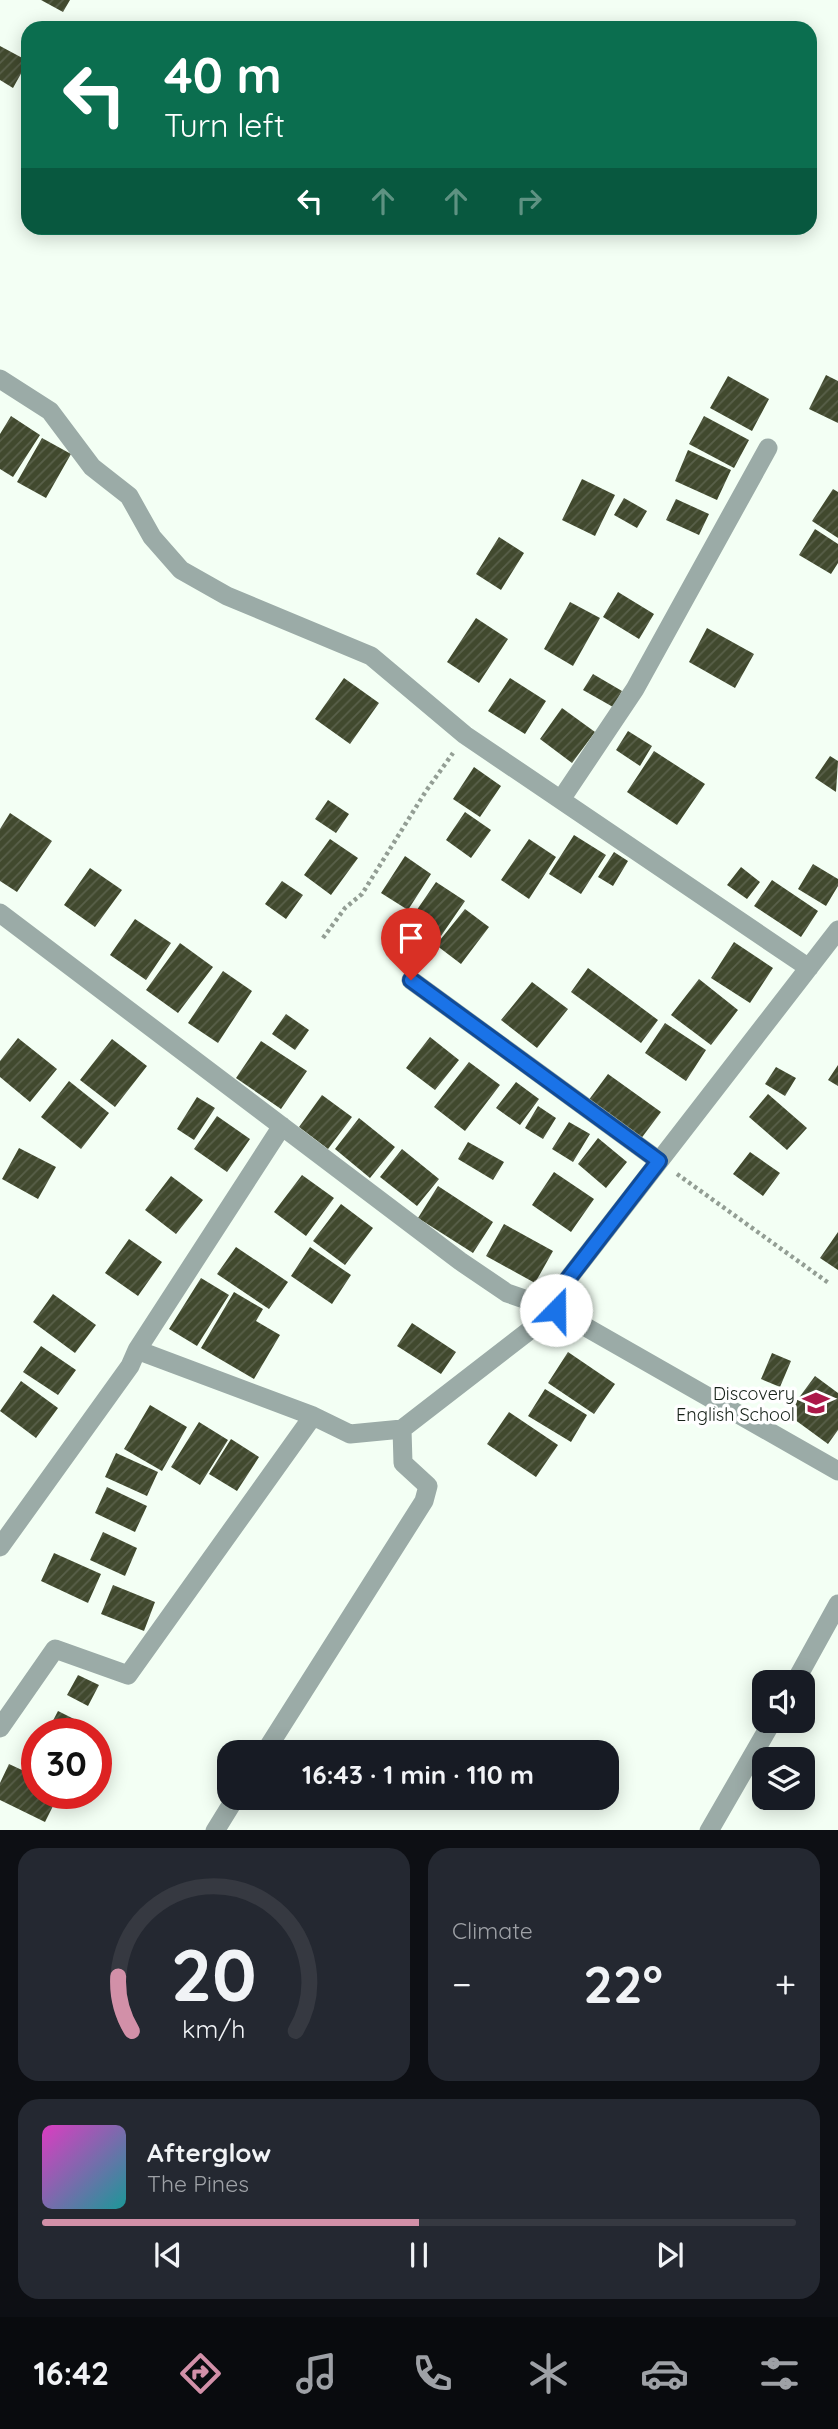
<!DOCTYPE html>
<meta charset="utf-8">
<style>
:root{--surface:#171b24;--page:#242831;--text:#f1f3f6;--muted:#9ea1a6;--line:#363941;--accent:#d290a8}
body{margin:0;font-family:Quicksand,sans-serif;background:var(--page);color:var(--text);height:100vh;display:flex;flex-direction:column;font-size:26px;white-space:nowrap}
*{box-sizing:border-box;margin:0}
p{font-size:23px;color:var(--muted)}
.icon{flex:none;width:38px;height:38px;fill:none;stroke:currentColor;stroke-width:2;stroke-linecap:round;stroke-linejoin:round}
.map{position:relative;height:1830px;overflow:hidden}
.panel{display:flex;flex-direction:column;gap:18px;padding:18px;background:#0d0f14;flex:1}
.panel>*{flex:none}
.banner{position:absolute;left:21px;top:21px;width:796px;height:214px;border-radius:21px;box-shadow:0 4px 18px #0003;background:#0b6e4f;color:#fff;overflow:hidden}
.controls{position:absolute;left:752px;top:1670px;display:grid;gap:14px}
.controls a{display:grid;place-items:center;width:63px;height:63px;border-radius:14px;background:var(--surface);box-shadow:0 4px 18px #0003;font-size:35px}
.speed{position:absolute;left:21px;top:1718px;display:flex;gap:14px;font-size:35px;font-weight:700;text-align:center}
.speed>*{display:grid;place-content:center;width:91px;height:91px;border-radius:50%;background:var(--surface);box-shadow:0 4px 18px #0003;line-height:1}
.speed .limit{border:10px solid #d22;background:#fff;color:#111}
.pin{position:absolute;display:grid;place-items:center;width:60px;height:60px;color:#fff;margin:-72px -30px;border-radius:50% 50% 50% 0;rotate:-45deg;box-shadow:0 0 7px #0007}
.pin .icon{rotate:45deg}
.me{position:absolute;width:77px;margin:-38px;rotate:22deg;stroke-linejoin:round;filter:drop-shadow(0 0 5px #0008)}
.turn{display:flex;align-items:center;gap:24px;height:147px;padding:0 28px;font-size:32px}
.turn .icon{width:91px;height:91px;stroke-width:2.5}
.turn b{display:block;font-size:49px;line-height:60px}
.lanes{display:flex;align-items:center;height:66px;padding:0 28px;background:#0003;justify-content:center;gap:35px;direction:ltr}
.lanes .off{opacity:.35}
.big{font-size:52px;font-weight:700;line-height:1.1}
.panel .card{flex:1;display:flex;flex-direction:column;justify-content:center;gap:10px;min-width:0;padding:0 24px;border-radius:21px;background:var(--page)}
.panel .dial{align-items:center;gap:0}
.dial svg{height:182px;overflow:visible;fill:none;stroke:var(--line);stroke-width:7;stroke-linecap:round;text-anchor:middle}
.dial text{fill:var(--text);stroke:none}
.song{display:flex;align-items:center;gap:21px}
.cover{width:84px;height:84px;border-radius:10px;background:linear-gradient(135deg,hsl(310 70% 55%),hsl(180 70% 35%))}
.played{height:7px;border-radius:4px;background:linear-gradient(90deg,var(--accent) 50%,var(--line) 50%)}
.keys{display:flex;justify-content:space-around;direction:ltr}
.heat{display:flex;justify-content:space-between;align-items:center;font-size:38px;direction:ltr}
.panel .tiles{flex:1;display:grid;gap:18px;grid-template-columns:1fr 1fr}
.card:last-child{grid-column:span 2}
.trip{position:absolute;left:217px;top:1740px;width:402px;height:70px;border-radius:21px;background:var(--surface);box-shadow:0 4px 18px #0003;font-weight:700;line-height:70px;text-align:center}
.tab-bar{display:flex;height:112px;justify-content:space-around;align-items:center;background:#090b0e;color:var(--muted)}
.tab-bar .icon{width:49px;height:49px}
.tab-bar .on{color:var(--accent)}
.tab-bar b{font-size:32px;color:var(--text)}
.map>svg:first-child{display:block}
.building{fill:url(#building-hatch)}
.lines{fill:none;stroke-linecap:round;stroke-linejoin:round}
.path{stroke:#939e94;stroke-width:4.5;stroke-dasharray:3.5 3.5;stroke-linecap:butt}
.minor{stroke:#9baba7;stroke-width:19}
.route-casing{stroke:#114b97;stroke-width:18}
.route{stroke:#1a73e8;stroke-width:12}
.labels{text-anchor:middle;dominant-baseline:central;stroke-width:7;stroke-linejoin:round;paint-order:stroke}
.poi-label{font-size:18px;fill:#172219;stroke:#fff;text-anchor:end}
</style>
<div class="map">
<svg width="838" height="1831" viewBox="0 0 838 1831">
<defs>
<pattern id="building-hatch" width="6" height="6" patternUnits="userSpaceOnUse" patternTransform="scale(1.75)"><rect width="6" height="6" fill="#41492e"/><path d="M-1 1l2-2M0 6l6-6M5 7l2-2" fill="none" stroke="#59604a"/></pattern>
</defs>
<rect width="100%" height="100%" fill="#f3fff4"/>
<path class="building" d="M41 0H70L63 12Z
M0 46 28 61 13 88 0 80Z
M826 375 838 381V423L809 409Z
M728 376 769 399 752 431 710 408Z
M11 416 40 435 13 477 0 469V434Z
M704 416 749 440 734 468 689 444Z
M42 438 71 454 46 498 17 482Z
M688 450 731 470 717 500 675 481Z
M582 479 615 495 595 536 562 520Z
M833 489 838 492V538L812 521Z
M624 498 647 511 637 528 614 515Z
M676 499 709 514 699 535 666 520Z
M815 529 838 544V563L831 574 799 555Z
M499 537 524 553 501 590 476 574Z
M618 592 654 614 639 639 603 617Z
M570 602 600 618 573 666 544 649Z
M476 618 508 639 479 683 447 662Z
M707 628 754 654 735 688 689 662Z
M593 674 622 691 613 707 583 690Z
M344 678 379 703 350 744 315 719Z
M510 678 546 701 525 734 488 711Z
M562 708 595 732 572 763 540 739Z
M628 731 652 746 640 766 616 750Z
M654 751 705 784 677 825 627 792Z
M830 756 838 761 836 792 815 778Z
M474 767 501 786 480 817 453 799Z
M328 800 349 814 336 833 315 819Z
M465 812 491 830 471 858 446 840Z
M10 813 52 841 17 892 0 881V829Z
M574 835 606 855 581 894 549 874Z
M330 839 358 858 331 895 304 875Z
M529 839 556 857 529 899 501 880Z
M614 852 628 861 613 886 598 877Z
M405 856 431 874 408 910 381 893Z
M813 864 838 879V886L826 906 798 889Z
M741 867 760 882 747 899 727 885Z
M90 868 122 890 95 927 64 905Z
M772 880 818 911 801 937 754 906Z
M282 881 303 895 286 919 265 904Z
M436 882 465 901 441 936 412 917Z
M465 909 489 927 461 964 436 945Z
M135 919 171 943 146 980 110 955Z
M734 942 773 968 750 1003 711 978Z
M180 943 213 967 178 1013 146 990Z
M588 968 658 1020 641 1043 571 992Z
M223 971 252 991 218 1043 188 1023Z
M699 979 738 1010 711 1045 671 1015Z
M532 982 568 1009 537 1048 501 1020Z
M286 1014 309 1030 295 1050 272 1034Z
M665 1023 706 1050 686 1081 645 1053Z
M430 1037 459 1060 435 1090 406 1068Z
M18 1038 57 1069 30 1102 0 1077V1061Z
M112 1039 147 1066 115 1107 80 1080Z
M261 1041 307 1071 281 1109 236 1078Z
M469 1062 500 1085 465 1131 434 1107Z
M838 1065V1086L828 1080Z
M776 1067 796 1078 785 1096 765 1084Z
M608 1074 661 1112 640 1140 588 1101Z
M69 1081 109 1113 81 1149 41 1117Z
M516 1082 539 1099 520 1125 496 1108Z
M768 1094 807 1128 787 1150 749 1117Z
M322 1095 352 1117 328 1149 299 1127Z
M197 1097 215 1108 194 1140 177 1129Z
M538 1106 556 1118 543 1139 525 1128Z
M217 1116 250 1139 227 1172 194 1149Z
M359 1118 395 1147 370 1178 335 1149Z
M569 1122 590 1134 573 1162 552 1149Z
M598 1138 627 1162 606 1188 578 1164Z
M468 1142 504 1162 493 1180 458 1159Z
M19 1148 56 1167 38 1199 2 1179Z
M402 1149 439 1179 417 1206 380 1177Z
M750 1152 780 1173 763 1196 733 1174Z
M554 1172 594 1199 571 1232 532 1205Z
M302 1175 334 1198 306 1236 274 1212Z
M171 1176 203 1200 176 1234 145 1210Z
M438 1186 493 1222 473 1253 418 1218Z
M341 1204 373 1228 345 1265 313 1241Z
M504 1224 553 1251 535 1283 486 1256Z
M838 1232V1270L820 1258Z
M129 1239 162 1262 138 1296 105 1273Z
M236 1247 288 1282 269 1309 217 1274Z
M310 1247 351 1275 332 1304 291 1276Z
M201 1278 229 1295 197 1346 169 1329Z
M234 1292 263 1309 256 1321 280 1335 254 1379 201 1348Z
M53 1294 96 1325 75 1353 33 1322Z
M412 1323 456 1352 441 1374 397 1346Z
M41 1346 76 1370 58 1395 23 1372Z
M568 1352 615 1384 594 1414 548 1383Z
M772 1353 791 1361 780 1387 761 1379Z
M815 1376 838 1393V1430L828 1444 787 1414Z
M21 1381 58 1408 36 1438 0 1411Z
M545 1389 587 1415 571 1442 528 1416Z
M150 1405 187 1427 162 1471 124 1449Z
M509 1412 558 1445 536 1477 487 1444Z
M199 1422 228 1440 200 1485 171 1467Z
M231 1439 259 1457 237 1491 209 1474Z
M116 1453 158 1472 147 1496 105 1477Z
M107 1487 147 1506 135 1532 95 1513Z
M103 1532 137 1548 125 1576 90 1560Z
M54 1553 101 1574 88 1603 41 1581Z
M113 1585 155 1602 144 1631 101 1614Z
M78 1675 99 1685 88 1706 67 1695Z
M58 1711 98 1731 96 1734H46Z
M9 1764 37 1777V1794H59L45 1822 0 1800V1783Z"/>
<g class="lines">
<path class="path" d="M323 938 345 908 362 894 426 791 453 753
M677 1174 830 1284"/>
<path class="minor" d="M0 379 50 411 92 467 129 496 152 537 181 570 227 596 371 656 465 735 809 968
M562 798 635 689 768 448
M0 913 460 1261 507 1293 556 1310 838 1471
M411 980 659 1161
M137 1350 282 1126
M0 1547 130 1366 137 1350 313 1416 350 1434 402 1429 556 1310 568 1279 838 930
M795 1682 838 1604
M0 1728 55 1649 128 1675 313 1416
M265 1752 424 1501 428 1486 403 1463 402 1429
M215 1831 236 1797
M709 1831 773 1720"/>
</g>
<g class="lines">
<g class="route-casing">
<path id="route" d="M411 980 659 1161 568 1279 556 1310"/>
</g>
<use href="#route" class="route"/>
</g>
<defs>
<g id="school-bare" transform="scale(2.1)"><path d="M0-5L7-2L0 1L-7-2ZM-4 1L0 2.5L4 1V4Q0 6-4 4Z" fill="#ac1849" stroke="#fff" stroke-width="2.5" paint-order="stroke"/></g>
</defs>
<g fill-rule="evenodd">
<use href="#school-bare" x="816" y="1403"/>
</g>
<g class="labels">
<g class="poi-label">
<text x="795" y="1393">Discovery<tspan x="795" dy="21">English School</tspan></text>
</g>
</g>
</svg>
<div class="controls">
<a><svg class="icon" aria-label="sound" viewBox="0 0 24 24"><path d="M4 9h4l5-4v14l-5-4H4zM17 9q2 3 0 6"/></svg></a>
<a><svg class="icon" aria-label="layers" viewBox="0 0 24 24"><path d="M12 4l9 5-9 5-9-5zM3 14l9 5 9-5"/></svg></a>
</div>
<div class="speed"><div class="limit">30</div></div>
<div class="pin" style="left:411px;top:980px;background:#d93025"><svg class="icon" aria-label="arrive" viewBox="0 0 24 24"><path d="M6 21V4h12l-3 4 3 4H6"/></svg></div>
<svg class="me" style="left:556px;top:1310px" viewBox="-20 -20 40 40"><circle r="19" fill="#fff"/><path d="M0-13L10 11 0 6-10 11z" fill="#1a73e8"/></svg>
<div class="trip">16:43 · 1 min · 110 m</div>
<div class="banner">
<div class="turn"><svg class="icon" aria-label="left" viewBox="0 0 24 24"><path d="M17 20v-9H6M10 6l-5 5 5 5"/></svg><div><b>40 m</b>Turn left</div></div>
<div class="lanes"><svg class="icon" aria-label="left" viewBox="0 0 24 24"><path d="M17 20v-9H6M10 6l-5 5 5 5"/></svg><svg class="icon off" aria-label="ahead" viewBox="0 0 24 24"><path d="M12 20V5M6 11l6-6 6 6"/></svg><svg class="icon off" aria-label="ahead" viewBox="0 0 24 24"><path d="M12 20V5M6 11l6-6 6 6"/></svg><svg class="icon off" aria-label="right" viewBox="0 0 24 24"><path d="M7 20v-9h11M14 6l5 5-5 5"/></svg></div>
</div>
</div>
<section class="panel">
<div class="tiles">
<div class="card dial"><svg viewBox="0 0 100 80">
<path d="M14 69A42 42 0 1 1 86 69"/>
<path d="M14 69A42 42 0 0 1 8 45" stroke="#d290a8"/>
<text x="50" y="56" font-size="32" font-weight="700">20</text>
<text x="50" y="72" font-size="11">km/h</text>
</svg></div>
<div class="card"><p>Climate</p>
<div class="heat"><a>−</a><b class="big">22°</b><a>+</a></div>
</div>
<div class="card">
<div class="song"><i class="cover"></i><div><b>Afterglow</b><p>The Pines</p></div></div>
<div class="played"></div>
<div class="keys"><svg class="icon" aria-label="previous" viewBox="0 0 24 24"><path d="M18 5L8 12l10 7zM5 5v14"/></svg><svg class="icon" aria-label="pause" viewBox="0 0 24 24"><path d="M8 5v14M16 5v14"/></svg><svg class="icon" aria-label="next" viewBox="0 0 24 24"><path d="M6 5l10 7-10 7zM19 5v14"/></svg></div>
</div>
</div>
</section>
<nav class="tab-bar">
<b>16:42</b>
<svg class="icon on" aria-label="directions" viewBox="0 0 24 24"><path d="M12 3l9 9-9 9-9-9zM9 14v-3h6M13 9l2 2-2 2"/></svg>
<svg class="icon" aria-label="music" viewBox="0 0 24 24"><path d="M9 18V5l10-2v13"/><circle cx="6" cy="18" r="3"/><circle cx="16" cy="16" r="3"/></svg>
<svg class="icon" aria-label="phone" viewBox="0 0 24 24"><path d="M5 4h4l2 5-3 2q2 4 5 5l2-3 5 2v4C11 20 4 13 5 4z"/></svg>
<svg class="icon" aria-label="climate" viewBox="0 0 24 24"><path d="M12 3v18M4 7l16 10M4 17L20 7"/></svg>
<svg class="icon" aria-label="car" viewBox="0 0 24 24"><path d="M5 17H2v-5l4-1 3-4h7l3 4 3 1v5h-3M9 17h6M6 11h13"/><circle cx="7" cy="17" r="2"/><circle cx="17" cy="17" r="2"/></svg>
<svg class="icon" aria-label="filters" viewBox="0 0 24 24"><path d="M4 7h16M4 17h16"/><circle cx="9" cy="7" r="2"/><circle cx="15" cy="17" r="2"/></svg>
</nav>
